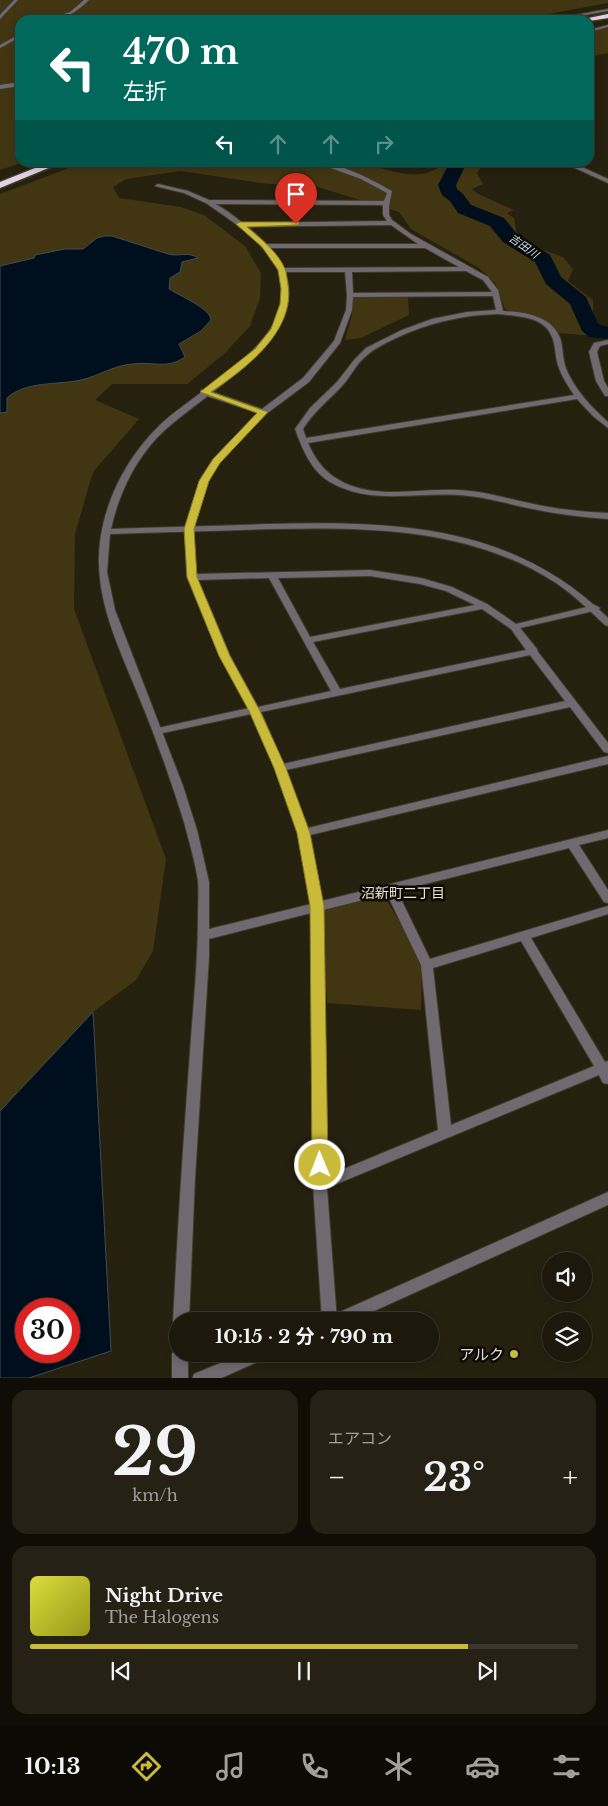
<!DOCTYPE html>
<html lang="ja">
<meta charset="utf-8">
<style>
:root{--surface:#1c180b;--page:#252114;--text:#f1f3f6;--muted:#a0a09d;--line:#3a372c;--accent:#caba3a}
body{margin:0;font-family:"Libre Baskerville","Noto Sans JP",serif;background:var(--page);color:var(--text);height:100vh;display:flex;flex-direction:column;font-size:19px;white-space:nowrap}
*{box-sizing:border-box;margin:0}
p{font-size:16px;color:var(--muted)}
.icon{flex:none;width:28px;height:28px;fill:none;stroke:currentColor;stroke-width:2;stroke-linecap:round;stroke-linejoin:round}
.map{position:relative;height:1378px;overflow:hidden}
.side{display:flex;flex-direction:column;gap:12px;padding:12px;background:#0f0d06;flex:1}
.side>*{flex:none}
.hud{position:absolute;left:15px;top:15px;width:579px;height:152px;border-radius:15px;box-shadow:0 2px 8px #0003,0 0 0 1px var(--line);background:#00695c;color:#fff;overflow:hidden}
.buttons{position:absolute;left:542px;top:1252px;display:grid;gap:10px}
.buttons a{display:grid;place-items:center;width:50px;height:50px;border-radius:50%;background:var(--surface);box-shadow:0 2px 8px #0003,0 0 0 1px var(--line);font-size:25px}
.speed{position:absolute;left:15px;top:1298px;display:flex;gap:10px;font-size:25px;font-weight:700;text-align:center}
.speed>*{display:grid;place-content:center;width:65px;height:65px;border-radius:50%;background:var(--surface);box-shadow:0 2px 8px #0003,0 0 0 1px var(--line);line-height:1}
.speed .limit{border:8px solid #d22;background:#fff;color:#111}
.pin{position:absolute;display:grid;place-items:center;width:42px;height:42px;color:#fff;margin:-51px -21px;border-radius:50% 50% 50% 0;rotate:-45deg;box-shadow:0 0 5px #0007}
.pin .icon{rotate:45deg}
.me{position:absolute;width:55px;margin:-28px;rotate:359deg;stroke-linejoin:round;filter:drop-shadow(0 0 4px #0008)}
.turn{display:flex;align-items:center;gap:18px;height:105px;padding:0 25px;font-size:22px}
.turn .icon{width:65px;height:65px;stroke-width:2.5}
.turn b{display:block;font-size:35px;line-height:42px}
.lanes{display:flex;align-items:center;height:48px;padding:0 25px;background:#0003;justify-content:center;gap:25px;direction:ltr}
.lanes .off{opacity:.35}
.big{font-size:38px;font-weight:700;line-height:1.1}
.side .card{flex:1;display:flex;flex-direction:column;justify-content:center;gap:8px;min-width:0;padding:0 18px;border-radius:15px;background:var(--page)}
.side .dial{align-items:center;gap:0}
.dial b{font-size:65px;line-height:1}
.song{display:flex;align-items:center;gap:15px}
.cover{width:60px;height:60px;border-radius:8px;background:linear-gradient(135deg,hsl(60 70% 55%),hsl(60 70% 35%))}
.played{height:5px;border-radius:2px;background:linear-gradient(90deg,var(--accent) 80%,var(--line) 80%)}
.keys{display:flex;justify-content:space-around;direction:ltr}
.heat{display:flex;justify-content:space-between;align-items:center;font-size:28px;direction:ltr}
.side .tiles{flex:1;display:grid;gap:12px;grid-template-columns:1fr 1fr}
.card:last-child{grid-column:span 2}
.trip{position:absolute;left:169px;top:1312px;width:270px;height:50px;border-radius:25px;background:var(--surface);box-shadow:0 2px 8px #0003,0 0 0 1px var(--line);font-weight:700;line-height:50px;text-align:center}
.tabs{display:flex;height:80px;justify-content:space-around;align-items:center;background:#0b0a04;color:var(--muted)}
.tabs .icon{width:35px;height:35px}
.tabs .current{color:var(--accent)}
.tabs b{font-size:22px;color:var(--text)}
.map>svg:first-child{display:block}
.green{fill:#413512}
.water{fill:#000f1d;stroke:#434c53;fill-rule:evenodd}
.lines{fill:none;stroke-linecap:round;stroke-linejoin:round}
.river{fill:#000f1d;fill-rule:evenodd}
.minor-casing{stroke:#403a2a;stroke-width:2}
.tertiary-casing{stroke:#403a2a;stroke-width:2}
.motorway-casing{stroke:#403a2a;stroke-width:3}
.minor{fill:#706a70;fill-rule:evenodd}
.tertiary{fill:#706a70;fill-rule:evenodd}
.motorway{fill:#e2d1e2;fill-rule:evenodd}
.route{fill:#caba3a;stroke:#837926}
.poi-dot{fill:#caba3a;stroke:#0d0a04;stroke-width:2}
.labels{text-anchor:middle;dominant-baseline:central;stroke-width:5;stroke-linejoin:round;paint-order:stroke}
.far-water-label{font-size:11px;font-style:italic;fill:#bbdcf7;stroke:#0d0a04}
.neighbourhood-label{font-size:14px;fill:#ebe3cd;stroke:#0d0a04}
.near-poi-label{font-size:15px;fill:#e0dcd1;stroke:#0d0a04;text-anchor:end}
</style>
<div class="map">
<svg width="608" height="1379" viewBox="0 0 608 1379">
<rect width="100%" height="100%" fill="#26200f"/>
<path class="green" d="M0 0H608V3L516 20H20L21 163 0 170Z
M608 27V53L589 57V30Z
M360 162C384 168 423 186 443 163H483L477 173 483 184 472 189 478 194 514 210 507 213 514 218 517 236 524 243 563 257 573 269 568 281 593 300 594 336 559 333 544 320 505 309 495 283 479 268 411 229 399 212 308 184H268L181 171 126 179 113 187 119 198 181 207 204 215 245 246 261 273 260 298 250 326 224 354 187 384H112L95 400 139 419 93 472 75 534 74 609 166 859 153 951 136 980 93 1012 0 1111V194L82 163Z
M353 296H408L409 315 361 338 345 340 352 315Z
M384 895 422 962 421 1010 327 1003 321 910Z"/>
<path class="water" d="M104 236H112L168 254C179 257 188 251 198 258L182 262 180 272 170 278 169 289C180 296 210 308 211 320L201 331 179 344 185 357C166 370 153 361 133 364 114 365 99 376 81 380 58 385 25 381 7 398V412L0 413V266L34 258 35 255 65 249H83L97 238Z
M93 1012 111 1351 29 1378H0V1111ZM26 1309H69V1351H26Z"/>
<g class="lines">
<path class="river" d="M450 162H467L456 185 457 189 463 194 471 205 504 218 517 234 550 255 561 277 586 297 598 324 608 327V339L589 337 582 331 570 304 546 284 535 262 503 242 490 226 458 213 450 201 442 195 438 185Z"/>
<g class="minor-casing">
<path id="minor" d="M14 0H18L0 19V15Z
M84 0H89C76 13 64 20 46 20L70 12Z
M608 9V11L558 20H548Z
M608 25V27L589 32V30Z
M20 34V37L0 48V45Z
M20 82V86L0 89V85Z
M314 162C340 162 370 179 392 191L389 206V215L392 220 411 234 488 277 498 290 503 311C525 312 554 316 561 341 563 351 563 362 567 371 576 391 592 408 608 422V428L593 416 577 399 308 443C317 464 330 478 352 486 389 499 431 486 470 491 490 493 509 499 529 503 555 509 581 512 608 513V519C581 517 555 514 528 508 509 504 489 498 469 496 422 490 372 507 330 482 311 471 302 448 295 429L310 408 337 382 354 360 366 348 402 330 432 319 467 312 496 310 493 296 353 297 352 310 340 343 309 382 266 414 219 462 208 481 193 529 196 574 370 570 421 578 452 587 487 604 516 624 595 605 600 608 598 610 520 628 537 649 538 652 608 743V753L604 752 570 707 286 770 308 828 608 756V764L310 835 322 901 608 830V838L579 845 608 890V903L604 902 569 848 397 891 430 959 608 906V914L531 938 605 1062 608 1061V1084L603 1083 599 1075 327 1188 337 1321H322L313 1185 311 913 205 940 201 938 199 935 201 932 205 930 311 904 298 833 275 768 251 714 158 734 153 731 158 728 249 708 220 656 187 577 185 529 200 481 212 461 258 413 201 394V390H207L262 409 303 378 334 341 346 310 347 295 345 272H282L279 270 282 268 459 267 425 248H264L261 246 264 244H418L391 225 240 227 237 225 240 223 387 221 383 215V205L208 204 184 193 155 186 158 184 188 191 209 200 384 201 387 193 361 179ZM466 271 483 280 492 292 353 293 352 272ZM498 314C516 316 545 316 552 337 556 347 555 358 559 368 562 377 568 386 574 395L306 438 303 429C313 412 328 401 341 387 350 378 355 365 365 357 373 349 384 344 394 339 428 323 460 315 498 314ZM370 576 420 584 446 591 475 605 310 637 278 578ZM269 578 331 691 258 707 230 656 198 580ZM482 609 511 629 526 650 340 689 313 642ZM530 655 565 701 283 764 261 712ZM387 894 421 965 438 1130 327 1176 323 910ZM521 941 594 1066 451 1125 433 968Z
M562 162H571L608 179V183Z
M608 340V344L600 346 597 352 604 381 608 388V396H605L596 381 589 352 594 343Z"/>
</g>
<g class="tertiary-casing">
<path id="tertiary" d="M208 200C226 208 261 236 273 252 336 332 196 393 154 441 132 466 118 497 111 529 164 527 216 526 269 524 396 521 512 524 608 618V626L605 625C589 610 574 595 556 583 470 527 367 527 269 529 216 531 163 532 110 534L107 572 115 610 183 786 197 830 209 882V957L195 1178 189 1321H178V1327L173 1321 175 1285C179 1203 185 1120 191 1038 194 998 198 958 198 917 198 905 199 893 198 881 195 861 189 841 184 822 171 780 156 738 139 697 118 645 91 593 101 535 108 493 130 454 160 425 202 385 327 326 267 252 250 232 227 218 206 203V201Z
M608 1192V1205L352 1321H329L331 1316Z
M178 1348V1354H188V1379H172V1354L175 1349Z
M242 1354H267L264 1359 219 1379H192L194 1374Z"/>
</g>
<g class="motorway-casing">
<path id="motorway" d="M608 14V18L589 21 579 20Z
M50 162H63L0 188V182Z"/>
</g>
<use href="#minor" class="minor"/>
<use href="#tertiary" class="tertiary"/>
<use href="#motorway" class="motorway"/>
</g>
<path class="route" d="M296 222H299V225L247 227C260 238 278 252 285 269 287 274 287 280 288 285 295 332 245 369 211 392L268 412 220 463 209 481 194 529 197 577 230 656 260 711 286 768 310 833 324 906 328 1165 326 1170 320 1172 315 1170 312 1165 310 906 297 833 274 768 249 711 219 656 187 577 184 529 199 481 213 459 257 413 200 392 255 349 271 329 280 304 281 289 278 270 262 247 236 224 240 222Z"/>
<circle class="poi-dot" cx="514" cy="1354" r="5"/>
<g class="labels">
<g class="far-water-label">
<text transform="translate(524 246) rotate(35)">吉田川</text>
</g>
<g class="neighbourhood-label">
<text x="403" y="893">沼新町二丁目</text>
</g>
<g class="near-poi-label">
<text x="504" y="1354">アルク</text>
</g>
</g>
</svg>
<div class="buttons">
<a><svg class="icon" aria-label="sound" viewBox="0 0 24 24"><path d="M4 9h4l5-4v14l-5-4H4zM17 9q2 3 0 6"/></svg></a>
<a><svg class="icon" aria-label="layers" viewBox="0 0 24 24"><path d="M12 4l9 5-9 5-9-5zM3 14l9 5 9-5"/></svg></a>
</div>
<div class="speed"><div class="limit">30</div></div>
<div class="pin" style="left:296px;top:224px;background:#d93025"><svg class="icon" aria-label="arrive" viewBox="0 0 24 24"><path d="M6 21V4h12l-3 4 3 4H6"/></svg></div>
<svg class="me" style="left:320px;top:1165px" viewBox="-20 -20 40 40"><circle r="17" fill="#caba3a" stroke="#fff" stroke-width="3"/><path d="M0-11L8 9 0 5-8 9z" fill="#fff"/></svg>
<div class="trip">10:15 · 2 分 · 790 m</div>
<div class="hud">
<div class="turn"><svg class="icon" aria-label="left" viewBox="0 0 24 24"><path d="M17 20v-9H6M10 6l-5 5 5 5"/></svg><div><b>470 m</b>左折</div></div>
<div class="lanes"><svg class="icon" aria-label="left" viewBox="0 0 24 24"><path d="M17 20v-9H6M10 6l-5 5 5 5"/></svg><svg class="icon off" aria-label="ahead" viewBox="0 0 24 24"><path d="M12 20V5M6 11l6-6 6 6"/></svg><svg class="icon off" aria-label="ahead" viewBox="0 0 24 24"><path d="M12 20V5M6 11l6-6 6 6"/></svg><svg class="icon off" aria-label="right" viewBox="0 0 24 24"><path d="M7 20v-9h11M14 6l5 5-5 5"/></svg></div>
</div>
</div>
<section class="side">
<div class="tiles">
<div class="card dial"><b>29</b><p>km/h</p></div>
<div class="card"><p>エアコン</p>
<div class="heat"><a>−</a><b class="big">23°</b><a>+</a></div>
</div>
<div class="card">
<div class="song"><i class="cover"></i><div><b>Night Drive</b><p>The Halogens</p></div></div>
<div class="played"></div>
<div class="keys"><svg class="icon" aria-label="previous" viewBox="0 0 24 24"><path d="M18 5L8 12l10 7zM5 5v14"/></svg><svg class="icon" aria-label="pause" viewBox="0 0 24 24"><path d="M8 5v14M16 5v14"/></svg><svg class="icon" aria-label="next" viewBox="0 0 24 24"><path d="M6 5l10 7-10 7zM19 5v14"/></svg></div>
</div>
</div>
</section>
<nav class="tabs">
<b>10:13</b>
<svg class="icon current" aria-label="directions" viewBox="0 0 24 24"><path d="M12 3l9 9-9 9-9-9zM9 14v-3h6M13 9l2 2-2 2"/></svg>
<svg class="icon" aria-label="music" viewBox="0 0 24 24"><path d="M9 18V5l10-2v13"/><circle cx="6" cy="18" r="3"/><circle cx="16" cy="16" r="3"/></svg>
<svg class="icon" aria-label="phone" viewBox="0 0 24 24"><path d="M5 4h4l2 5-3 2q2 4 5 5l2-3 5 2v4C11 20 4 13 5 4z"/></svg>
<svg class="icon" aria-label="climate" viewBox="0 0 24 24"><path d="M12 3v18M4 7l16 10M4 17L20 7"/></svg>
<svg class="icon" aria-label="car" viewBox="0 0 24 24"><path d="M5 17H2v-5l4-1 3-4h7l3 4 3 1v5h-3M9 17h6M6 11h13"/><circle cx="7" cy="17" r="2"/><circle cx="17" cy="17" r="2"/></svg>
<svg class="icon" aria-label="filters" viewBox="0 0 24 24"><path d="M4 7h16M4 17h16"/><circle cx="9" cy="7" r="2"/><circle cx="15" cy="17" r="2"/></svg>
</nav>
